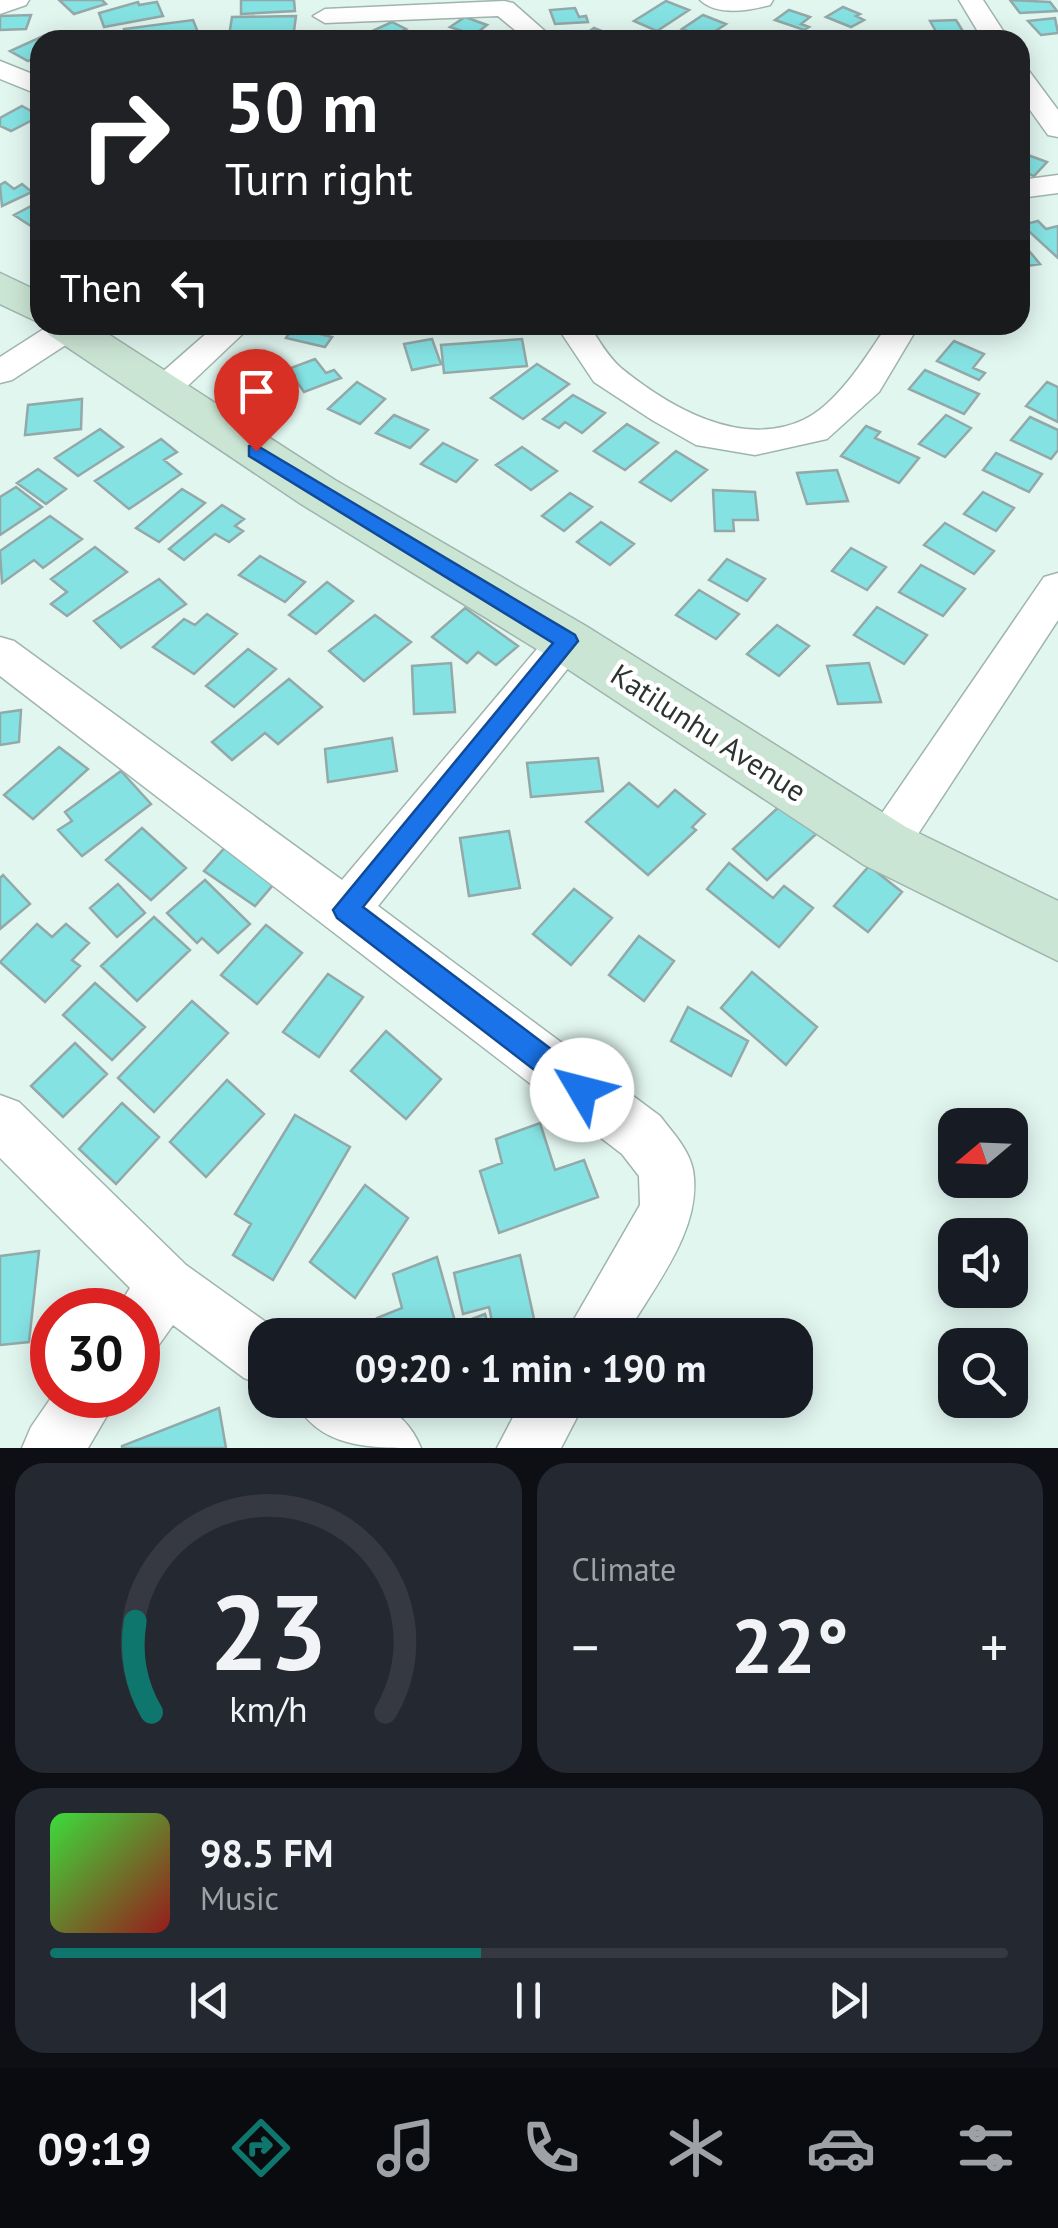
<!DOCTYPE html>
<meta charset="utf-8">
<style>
:root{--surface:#171b24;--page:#242831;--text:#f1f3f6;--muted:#9ea1a6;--line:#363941;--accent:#0f766e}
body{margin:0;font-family:"PT Sans",sans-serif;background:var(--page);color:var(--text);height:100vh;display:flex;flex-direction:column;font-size:38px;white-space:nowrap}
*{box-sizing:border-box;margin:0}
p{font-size:32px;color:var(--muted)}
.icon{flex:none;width:55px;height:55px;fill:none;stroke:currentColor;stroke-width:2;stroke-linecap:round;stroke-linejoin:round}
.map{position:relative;height:1448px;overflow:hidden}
.side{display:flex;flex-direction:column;gap:15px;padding:15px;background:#0d0f14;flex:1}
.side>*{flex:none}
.guide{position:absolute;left:30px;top:30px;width:1000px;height:305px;border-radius:30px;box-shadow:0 5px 25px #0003;background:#202124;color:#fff;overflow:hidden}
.needle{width:65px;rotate:251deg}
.controls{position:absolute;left:938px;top:1108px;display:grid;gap:20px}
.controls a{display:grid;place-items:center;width:90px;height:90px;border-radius:20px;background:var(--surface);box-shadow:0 5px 25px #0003;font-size:50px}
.speed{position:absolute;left:30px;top:1288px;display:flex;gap:20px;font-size:50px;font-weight:700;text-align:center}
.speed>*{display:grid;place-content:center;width:130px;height:130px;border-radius:50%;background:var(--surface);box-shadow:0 5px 25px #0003;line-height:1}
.speed .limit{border:15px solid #d22;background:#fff;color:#111}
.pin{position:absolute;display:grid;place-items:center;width:85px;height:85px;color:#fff;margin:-102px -42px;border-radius:50% 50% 50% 0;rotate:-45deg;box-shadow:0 0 10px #0007}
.pin .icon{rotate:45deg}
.me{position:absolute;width:110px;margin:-55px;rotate:307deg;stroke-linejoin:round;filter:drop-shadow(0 0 8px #0008)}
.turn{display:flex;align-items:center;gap:35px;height:210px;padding:0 30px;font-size:45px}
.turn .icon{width:130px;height:130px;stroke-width:2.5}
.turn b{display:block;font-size:70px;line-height:85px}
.then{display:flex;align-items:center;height:95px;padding:0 30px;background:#0003;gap:20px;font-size:38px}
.big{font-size:75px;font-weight:700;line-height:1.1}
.side .tile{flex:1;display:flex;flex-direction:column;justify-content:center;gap:15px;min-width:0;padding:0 35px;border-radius:30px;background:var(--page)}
.side .dial{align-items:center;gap:0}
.dial svg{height:260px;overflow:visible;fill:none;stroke:var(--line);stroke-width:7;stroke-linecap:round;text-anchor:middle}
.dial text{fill:var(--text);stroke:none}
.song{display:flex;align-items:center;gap:30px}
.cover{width:120px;height:120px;border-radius:15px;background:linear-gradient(135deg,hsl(120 70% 55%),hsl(0 70% 35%))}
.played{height:10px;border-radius:5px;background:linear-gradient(90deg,var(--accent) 45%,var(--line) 45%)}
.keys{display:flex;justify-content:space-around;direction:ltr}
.heat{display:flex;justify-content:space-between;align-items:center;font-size:55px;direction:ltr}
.side .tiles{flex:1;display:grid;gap:15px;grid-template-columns:1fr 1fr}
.tile:last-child{grid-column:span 2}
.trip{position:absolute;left:248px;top:1318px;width:565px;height:100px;border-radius:30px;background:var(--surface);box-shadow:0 5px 25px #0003;font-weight:700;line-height:100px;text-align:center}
.tabs{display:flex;height:160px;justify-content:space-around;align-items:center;background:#090b0e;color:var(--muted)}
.tabs .icon{width:70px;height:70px}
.tabs .current{color:var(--accent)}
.tabs b{font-size:45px;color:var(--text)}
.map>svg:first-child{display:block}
.building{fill:#85e2e3;stroke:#93a8a8;stroke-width:2.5}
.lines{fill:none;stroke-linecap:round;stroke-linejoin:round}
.street-casing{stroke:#a0b4ae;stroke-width:3}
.secondary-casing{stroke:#a0b4ae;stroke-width:3}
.street{fill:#fff;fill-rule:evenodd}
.secondary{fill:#cbe5d4;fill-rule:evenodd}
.route{fill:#1a73e8;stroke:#114b97;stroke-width:2.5}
.labels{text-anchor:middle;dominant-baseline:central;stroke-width:9;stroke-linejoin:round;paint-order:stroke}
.street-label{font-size:30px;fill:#2c3432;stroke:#fff}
</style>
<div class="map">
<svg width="1058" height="1448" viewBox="0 0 1058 1448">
<rect width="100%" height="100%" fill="#e2f6f0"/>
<path class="building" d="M59 0H102L106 4 74 14Z
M241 0H294L295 11 241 14Z
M1010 0 1050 2 1057 11 1020 13Z
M666 1 689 10 657 31 634 21Z
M138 2 139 5 157 2 163 16 104 27 99 13Z
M843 7 860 14 856 16 864 20 851 27 826 17Z
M575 8 579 17 586 16 588 22 555 24 550 10Z
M789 10 810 17 801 24 809 27 804 30 775 20Z
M31 15 26 29 0 30V16Z
M703 15 726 24 705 38 682 29Z
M296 16 294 31 229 36 232 17Z
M465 17 487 25 474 35 450 27Z
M1055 18 1058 33 1041 35 1028 21Z
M193 20 199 35 190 36 192 40H127L124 29Z
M956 20 964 33 938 35 930 21Z
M392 22 406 29 394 35 400 38 397 40H385L370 32Z
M594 28 619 38H580Z
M50 33 64 40H40V55L28 61 10 51Z
M22 106 40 116 11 131 0 126V118Z
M1020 152 1047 162 1034 176 1020 171Z
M5 182 14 189 22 184 32 192 2 206 0 185Z
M35 204 40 207V225L34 228 14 215Z
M1038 221 1046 229 1058 226V258L1022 225Z
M1020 240 1040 264 1020 267Z
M295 325H326L320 334 332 337 325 347 286 338Z
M432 339 441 364 412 370 404 344Z
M522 339 527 366 444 373 441 345Z
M954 341 984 354 973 368 985 373 979 380 937 361Z
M315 359 326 373 334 370 341 378 304 392 288 369Z
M266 363 298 386 276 400 244 375Z
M537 364 569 384 523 419 491 398Z
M925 370 979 394 964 414 909 389Z
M357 382 385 399 360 424 328 409Z
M1047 382 1058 387V422L1026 406Z
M573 395 605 413 582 433 565 422 559 428 543 419Z
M82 399 81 429 25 435 28 405Z
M394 415 428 430 410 448 376 433Z
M946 415 971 428 945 457 919 444Z
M1030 417 1058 430V450L1051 459 1011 440Z
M627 424 658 443 625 470 594 451Z
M866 426 880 432 875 438 919 458 899 483 841 456Z
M100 429 123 447 78 476 55 458Z
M161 439 177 452 164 460 181 474 129 509 95 481Z
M443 443 477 460 456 482 421 464Z
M522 447 557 471 531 490 496 465Z
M676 451 707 470 671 501 640 482Z
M996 453 1042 474 1029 492 983 470Z
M38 469 66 489 46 504 17 483Z
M837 470 848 501 807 504 797 473Z
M16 487 42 507 0 535V497Z
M182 489 205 503 159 542 136 528Z
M713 490 755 492 758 520H733L734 531H715Z
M983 492 1014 508 996 531 964 514Z
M570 493 592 507 564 531 542 516Z
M222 505 244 519 235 526 243 531 229 542 215 534 184 560 169 549Z
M50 516 82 539 43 568 34 560 2 583 0 551Z
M601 522 634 544 610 565 577 542Z
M945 523 994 551 974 574 924 545Z
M95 547 127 572 67 616 51 604 67 592 51 579Z
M851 548 886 567 867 590 832 571Z
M260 556 305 582 285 602 239 575Z
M727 559 765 579 747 601 709 580Z
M921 565 965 589 943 616 899 592Z
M159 579 186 604 121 648 94 621Z
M327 582 353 601 316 634 289 615Z
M699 590 739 614 716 639 676 615Z
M877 607 927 635 904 664 854 635Z
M465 608 518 646 496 665 478 652 467 663 432 637Z
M207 614 237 634 194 674 153 647 184 619 195 625Z
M375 615 411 642 364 681 329 651Z
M777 625 809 646 779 676 747 654Z
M248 649 276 669 234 707 206 686Z
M451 663 455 712 414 714 412 666Z
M869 663 881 702 838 704 827 666Z
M289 679 322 707 278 744 265 733 232 760 212 742Z
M21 710 19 742 0 745V713Z
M392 738 397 771 328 782 325 749Z
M59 747 88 769 33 819 4 795Z
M598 758 603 791 531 797 527 763Z
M121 771 151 804 82 856 58 830 72 821 65 812Z
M629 783 658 807 675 790 705 814 692 827 696 830 648 875 586 822Z
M781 805 816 834 767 880 733 849Z
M142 828 186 868 151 900 106 860Z
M509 831 520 888 469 896 460 838Z
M228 844 279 878 255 906 204 871Z
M729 863 773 898 784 886 813 908 779 947 707 889Z
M869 866 902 892 868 932 834 906Z
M3 875 30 904 0 929V878Z
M205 880 250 924 218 953 202 938 197 943 167 913Z
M118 884 145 913 117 937 90 908Z
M574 889 612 918 571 965 533 934Z
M154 917 190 950 137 1001 101 966Z
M37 924 52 937 66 924 89 943 72 960 80 966 45 1002 0 962Z
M266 925 302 953 257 1004 221 975Z
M639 936 674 961 644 1001 609 975Z
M752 972 817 1027 786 1065 721 1008Z
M328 974 363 997 319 1057 283 1032Z
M95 983 145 1027 112 1060 63 1015Z
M192 1001 228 1033 154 1112 118 1078Z
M688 1007 748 1041 731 1076 671 1041Z
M386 1031 441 1079 406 1119 351 1071Z
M75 1043 107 1074 63 1117 31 1086Z
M227 1080 264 1114 206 1177 170 1142Z
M122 1103 159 1137 116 1184 79 1149Z
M295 1115 350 1147 273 1280 233 1255 251 1224 235 1214Z
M540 1123 555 1170 584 1160 598 1197 499 1233 480 1171 502 1163 496 1139Z
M365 1185 408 1218 355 1298 310 1262Z
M39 1251 29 1342 0 1345V1256Z
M520 1255 534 1319 494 1331 489 1307 463 1314 454 1273Z
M437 1257 456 1325 485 1314 491 1335H381L377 1318 402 1308 393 1274Z
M219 1408 226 1448H122V1446Z"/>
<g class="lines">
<g class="street-casing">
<path id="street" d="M0 0H29L26 5 0 14Z
M700 0H773L770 5C748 11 717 16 700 0Z
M959 0H983L1009 40H983Z
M504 1 513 3 555 40H527L498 16 325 23 313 16 325 9Z
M0 61 40 77V95L0 79Z
M1020 69 1029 71 1058 110V137L1048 135 1020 96Z
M1058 175V193L1020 198V180Z
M50 325 85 328 81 335 12 380 0 383V357Z
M216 325H252L175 398 163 402 151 398 146 390 151 382Z
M556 325H589C598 339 608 357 621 368 669 407 740 449 803 420 835 406 865 359 884 330L883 325H915L916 330 879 392 827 439 755 455 696 445 652 420 594 382Z
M1058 573V620L901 860 885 866 869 860 862 846 869 832 1044 577Z
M567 625 581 630 587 641 581 652 378 906 660 1116C672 1132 689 1149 693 1170 703 1229 654 1286 626 1335H565L640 1205 639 1176 622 1154 0 676V637L14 641 342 880 553 630Z
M0 1095 19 1102 186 1265 284 1335H265V1386L244 1378 173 1325 158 1346 138 1354V1310H116L130 1288 0 1158Z
M53 1395H119L88 1448H22L31 1427Z
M294 1400C347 1400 397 1390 421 1448 368 1448 319 1448 294 1400Z
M522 1400H586L561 1448H497Z"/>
</g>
<g class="secondary-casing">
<path id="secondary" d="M0 273 40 292V323L0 304Z
M43 325H94L335 480 586 626 906 827 1058 901V961L864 865 548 656 301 504 49 335Z"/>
</g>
<use href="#street" class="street"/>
<use href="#secondary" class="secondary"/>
</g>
<path class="route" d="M256 445 575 635 578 641 363 907 592 1080 596 1090 592 1099 582 1103 572 1099 337 918 333 910 553 643 249 456V446Z"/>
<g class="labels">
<g class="street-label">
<text transform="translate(709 732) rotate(33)">Katilunhu Avenue</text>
</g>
</g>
</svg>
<div class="controls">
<a><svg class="needle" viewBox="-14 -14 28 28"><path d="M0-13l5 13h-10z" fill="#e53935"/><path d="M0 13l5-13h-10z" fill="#9ea1a6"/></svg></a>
<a><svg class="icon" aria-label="sound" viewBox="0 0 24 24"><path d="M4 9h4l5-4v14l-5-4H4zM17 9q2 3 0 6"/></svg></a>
<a><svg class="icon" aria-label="search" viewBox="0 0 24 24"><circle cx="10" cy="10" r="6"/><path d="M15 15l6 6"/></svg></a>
</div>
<div class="speed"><div class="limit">30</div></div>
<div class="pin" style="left:256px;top:451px;background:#d93025"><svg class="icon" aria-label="arrive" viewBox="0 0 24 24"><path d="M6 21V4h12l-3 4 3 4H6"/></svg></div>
<svg class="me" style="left:582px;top:1090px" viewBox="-20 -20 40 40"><circle r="19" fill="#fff"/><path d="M0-13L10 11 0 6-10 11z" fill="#1a73e8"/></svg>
<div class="trip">09:20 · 1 min · 190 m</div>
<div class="guide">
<div class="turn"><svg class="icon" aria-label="right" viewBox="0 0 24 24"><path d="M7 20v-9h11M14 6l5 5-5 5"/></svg><div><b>50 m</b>Turn right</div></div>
<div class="then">Then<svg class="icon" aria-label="left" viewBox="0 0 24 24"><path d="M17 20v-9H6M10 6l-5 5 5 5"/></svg></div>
</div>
</div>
<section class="side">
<div class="tiles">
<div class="tile dial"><svg viewBox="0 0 100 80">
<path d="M14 69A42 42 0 1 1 86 69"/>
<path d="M14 69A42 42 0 0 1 9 41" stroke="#0f766e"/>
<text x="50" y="56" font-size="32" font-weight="700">23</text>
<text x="50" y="72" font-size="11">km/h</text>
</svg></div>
<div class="tile"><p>Climate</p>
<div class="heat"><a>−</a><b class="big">22°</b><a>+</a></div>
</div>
<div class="tile">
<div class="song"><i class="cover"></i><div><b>98.5 FM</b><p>Music</p></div></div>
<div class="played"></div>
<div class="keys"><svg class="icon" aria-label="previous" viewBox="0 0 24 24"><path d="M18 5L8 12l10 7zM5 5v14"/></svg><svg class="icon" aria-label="pause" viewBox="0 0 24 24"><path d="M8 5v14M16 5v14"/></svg><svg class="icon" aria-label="next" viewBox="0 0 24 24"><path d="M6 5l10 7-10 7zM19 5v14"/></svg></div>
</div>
</div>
</section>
<nav class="tabs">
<b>09:19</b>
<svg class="icon current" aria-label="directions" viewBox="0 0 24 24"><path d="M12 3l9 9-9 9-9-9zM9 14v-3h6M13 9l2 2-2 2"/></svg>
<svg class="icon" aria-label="music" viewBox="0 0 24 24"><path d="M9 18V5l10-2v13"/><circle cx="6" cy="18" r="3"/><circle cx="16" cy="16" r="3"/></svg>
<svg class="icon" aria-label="phone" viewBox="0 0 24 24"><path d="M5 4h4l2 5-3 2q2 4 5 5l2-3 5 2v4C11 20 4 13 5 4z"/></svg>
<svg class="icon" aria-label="climate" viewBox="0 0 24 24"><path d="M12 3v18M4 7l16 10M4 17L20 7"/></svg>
<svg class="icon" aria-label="car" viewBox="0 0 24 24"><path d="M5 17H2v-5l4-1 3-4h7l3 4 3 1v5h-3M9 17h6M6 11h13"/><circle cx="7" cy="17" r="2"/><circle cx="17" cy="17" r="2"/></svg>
<svg class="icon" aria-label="filters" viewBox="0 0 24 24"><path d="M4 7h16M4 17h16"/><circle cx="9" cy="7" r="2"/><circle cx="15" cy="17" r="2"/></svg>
</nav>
